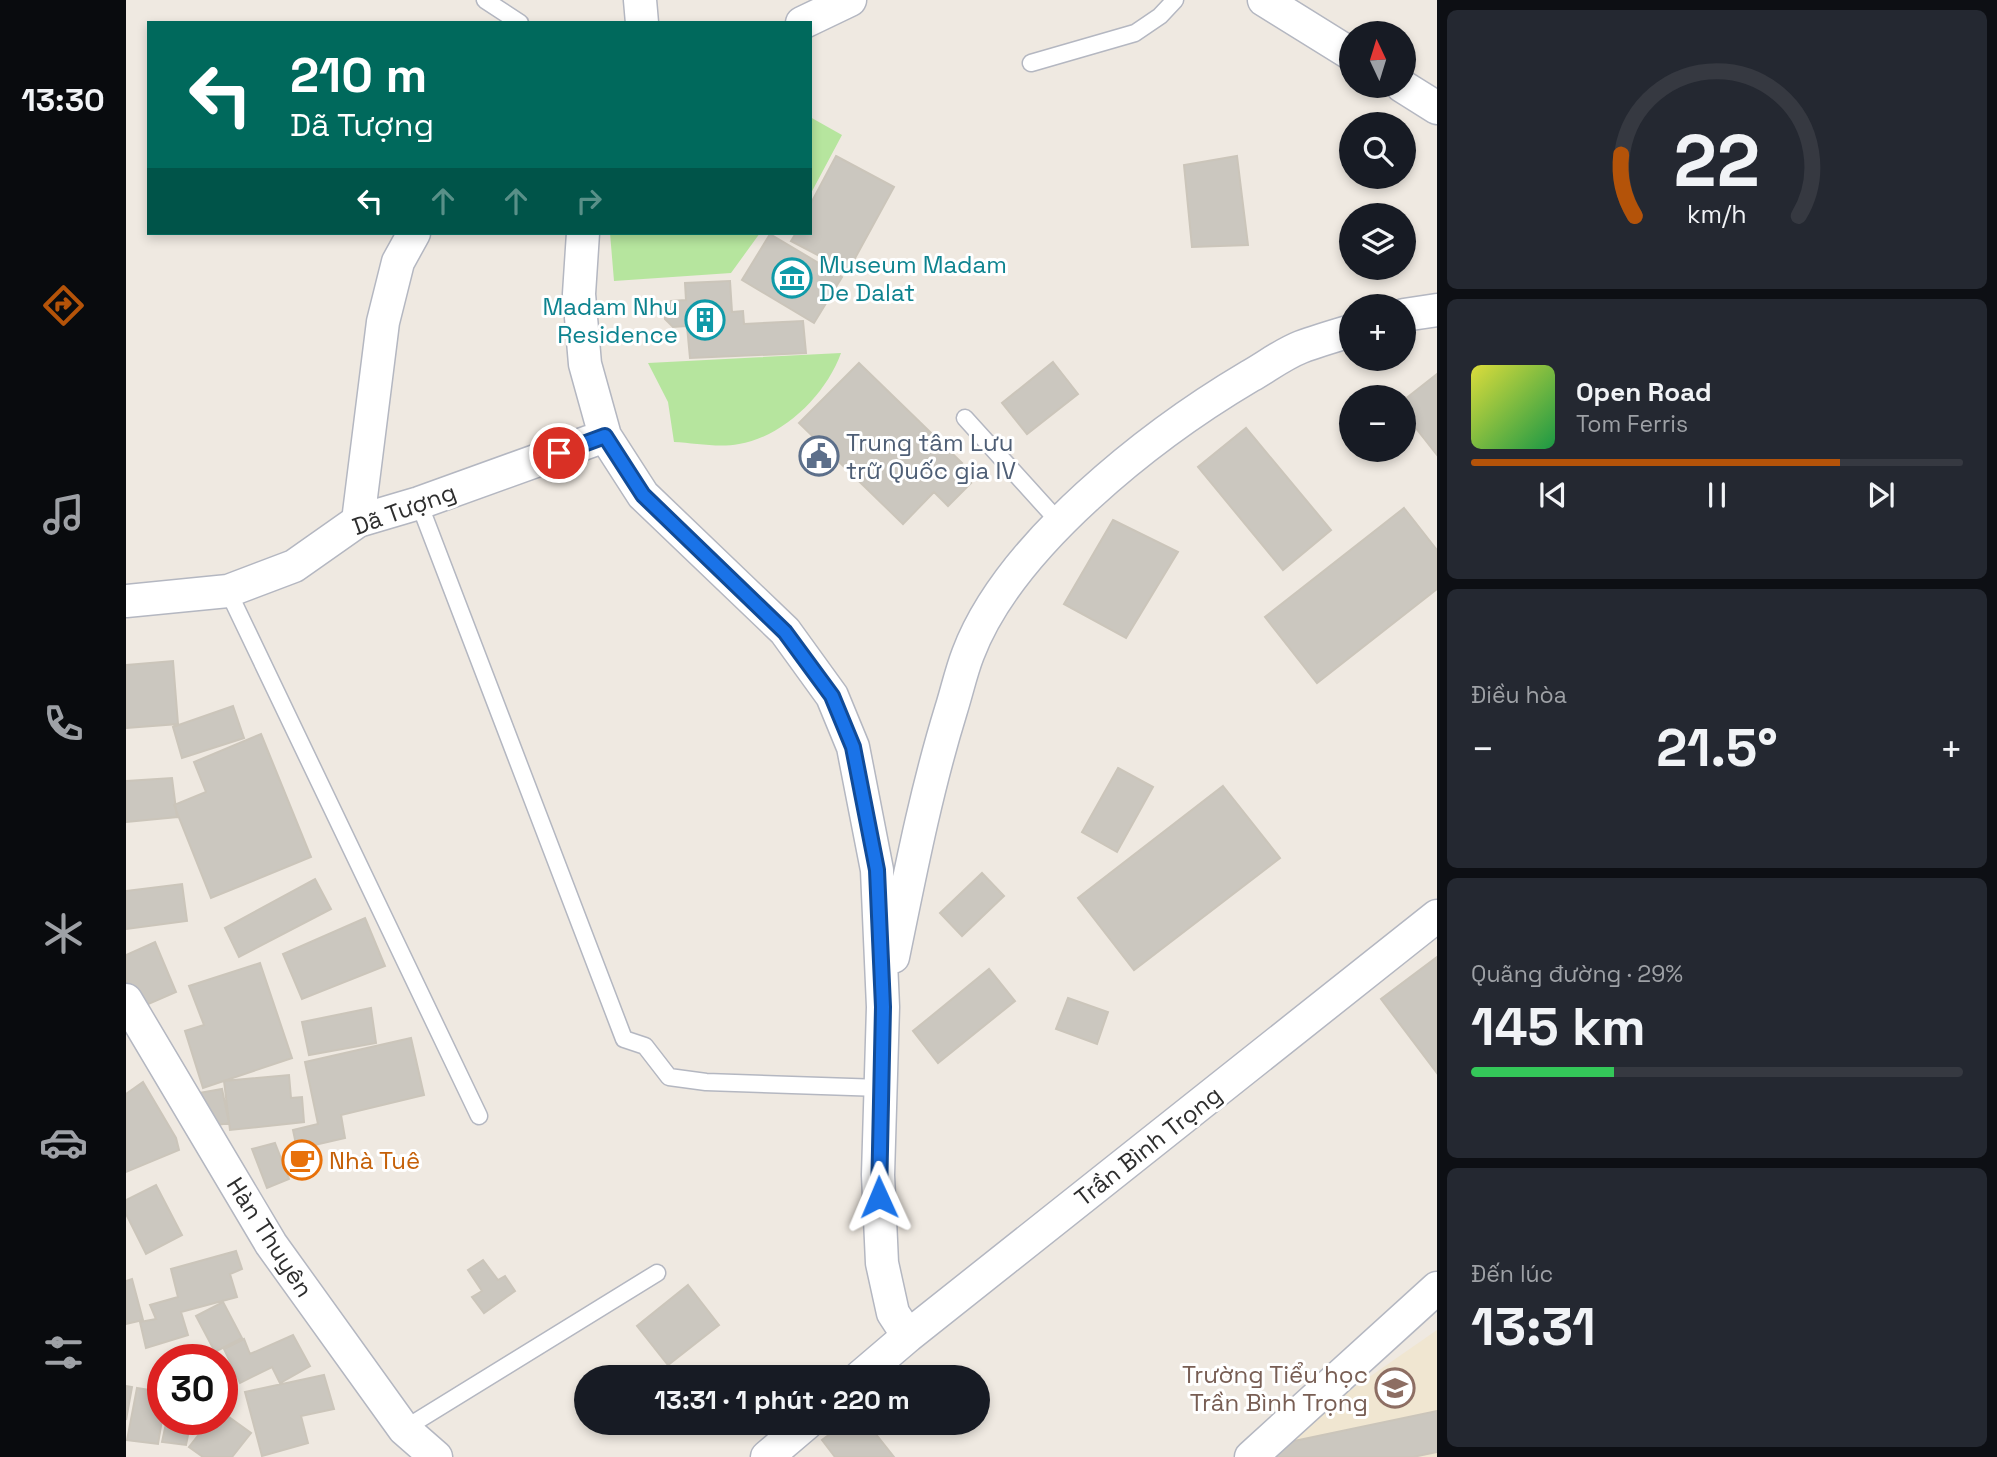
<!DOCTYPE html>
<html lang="vi">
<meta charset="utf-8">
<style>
:root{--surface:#171b24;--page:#242831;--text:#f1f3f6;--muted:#9ea1a6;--line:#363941;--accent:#b45309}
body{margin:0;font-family:"Space Grotesk",sans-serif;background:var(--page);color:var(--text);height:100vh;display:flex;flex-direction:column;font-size:26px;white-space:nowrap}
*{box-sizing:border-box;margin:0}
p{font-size:23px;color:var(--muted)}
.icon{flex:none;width:38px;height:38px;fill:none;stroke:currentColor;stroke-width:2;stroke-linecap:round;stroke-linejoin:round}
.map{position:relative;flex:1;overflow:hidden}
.drawer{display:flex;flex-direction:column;gap:10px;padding:10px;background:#0d0f14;width:560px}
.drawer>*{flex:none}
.hud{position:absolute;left:21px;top:21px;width:665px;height:214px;border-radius:0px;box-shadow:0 4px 10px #0003;background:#00695c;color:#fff;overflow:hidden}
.needle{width:46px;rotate:356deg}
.buttons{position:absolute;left:1213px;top:21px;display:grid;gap:14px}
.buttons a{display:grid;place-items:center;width:77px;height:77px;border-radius:50%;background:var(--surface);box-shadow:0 4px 10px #0003;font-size:35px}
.speed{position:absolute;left:21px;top:1344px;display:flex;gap:14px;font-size:35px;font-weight:700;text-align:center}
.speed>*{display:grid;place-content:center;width:91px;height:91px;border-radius:50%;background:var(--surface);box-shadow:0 4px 10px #0003;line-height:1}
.speed .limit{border:10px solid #d22;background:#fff;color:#111}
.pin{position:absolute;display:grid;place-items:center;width:60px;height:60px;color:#fff;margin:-30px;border:4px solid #fff;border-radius:50%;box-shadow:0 2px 7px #0007}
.me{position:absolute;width:77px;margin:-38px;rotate:359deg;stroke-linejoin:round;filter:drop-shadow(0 0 5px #0008)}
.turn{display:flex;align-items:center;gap:24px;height:147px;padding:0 28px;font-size:32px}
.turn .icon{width:91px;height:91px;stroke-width:2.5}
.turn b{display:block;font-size:49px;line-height:60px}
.lanes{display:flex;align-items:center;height:66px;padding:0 28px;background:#0003;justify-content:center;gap:35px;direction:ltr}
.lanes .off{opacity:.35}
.big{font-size:52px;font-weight:700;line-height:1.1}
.drawer .card{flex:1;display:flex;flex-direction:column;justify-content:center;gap:10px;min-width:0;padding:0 24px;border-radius:10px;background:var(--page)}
.drawer .dial{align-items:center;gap:0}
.dial svg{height:182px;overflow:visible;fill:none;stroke:var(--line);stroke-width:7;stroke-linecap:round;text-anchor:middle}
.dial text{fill:var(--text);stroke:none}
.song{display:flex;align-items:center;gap:21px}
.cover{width:84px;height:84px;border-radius:10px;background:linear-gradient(135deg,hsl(60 70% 55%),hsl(140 70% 35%))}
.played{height:7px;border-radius:4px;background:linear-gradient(90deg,var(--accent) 75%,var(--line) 75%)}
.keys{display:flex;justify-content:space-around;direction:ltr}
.heat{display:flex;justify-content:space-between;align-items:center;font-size:38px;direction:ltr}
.charge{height:10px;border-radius:5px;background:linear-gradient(90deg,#34c759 29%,var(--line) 0)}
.trip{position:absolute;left:448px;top:1365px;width:416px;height:70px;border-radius:35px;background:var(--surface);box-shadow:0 4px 10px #0003;font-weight:700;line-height:70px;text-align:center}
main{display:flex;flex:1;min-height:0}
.menu{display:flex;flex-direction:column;width:126px;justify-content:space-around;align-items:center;background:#090b0e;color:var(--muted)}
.menu .icon{width:49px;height:49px}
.menu .current{color:var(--accent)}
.menu b{font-size:32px;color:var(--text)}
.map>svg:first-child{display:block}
.education{fill:#f0e6d1}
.green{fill:#b6e59e}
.building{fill:#cbc7bf;stroke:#cbc5ba;stroke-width:2}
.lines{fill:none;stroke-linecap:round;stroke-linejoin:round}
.service-casing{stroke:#b4b7c1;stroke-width:19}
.minor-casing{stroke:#b4b7c1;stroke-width:35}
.service{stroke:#fff;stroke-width:16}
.minor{stroke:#fff;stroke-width:32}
.route-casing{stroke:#114b97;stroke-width:18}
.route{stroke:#1a73e8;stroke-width:12}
.labels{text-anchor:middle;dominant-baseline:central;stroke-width:6;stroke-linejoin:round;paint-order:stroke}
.culture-label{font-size:24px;fill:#0d838f;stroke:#fff;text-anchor:start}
.service-label{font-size:24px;fill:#4e5e75;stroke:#fff;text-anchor:start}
.street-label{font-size:24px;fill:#2e2e2e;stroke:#fff}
.food-label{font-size:24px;fill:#c56008;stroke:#fff;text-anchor:start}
.education-label{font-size:24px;fill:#785e54;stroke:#fff;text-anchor:end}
</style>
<main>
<nav class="menu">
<b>13:30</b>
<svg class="icon current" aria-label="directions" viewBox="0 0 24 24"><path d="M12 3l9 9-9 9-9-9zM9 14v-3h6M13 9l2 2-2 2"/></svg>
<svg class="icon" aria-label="music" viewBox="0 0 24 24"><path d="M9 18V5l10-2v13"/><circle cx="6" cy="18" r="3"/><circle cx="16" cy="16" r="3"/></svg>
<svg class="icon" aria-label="phone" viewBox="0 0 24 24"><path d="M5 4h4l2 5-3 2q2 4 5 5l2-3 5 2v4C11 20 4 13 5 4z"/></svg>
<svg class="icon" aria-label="climate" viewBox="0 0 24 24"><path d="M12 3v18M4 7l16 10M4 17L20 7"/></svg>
<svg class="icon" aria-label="car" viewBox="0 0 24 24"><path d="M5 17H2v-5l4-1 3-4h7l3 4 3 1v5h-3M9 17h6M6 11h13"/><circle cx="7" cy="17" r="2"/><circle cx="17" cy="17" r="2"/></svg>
<svg class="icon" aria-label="filters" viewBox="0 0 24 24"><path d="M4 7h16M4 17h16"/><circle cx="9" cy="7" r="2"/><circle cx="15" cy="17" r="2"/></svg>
</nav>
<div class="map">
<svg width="1311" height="1457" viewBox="0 0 1311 1457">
<rect width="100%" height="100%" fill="#efe9e1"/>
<path class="education" d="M1311 1330V1457H1145L1144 1446Z"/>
<path class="green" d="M684 117 716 135 684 195Z
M484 233H634L605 273 488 281Z
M715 353C700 395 657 437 613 444 593 448 568 443 548 442L542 402 522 363Z"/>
<path class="building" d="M710 156 768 187 722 271 665 241 670 233H684V205Z
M1111 156 1122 245 1066 247 1058 165Z
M644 234 716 277 688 323 616 280Z
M604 281 606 312 617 311 618 324 677 321 680 353 564 358 561 326 547 327 539 319 538 310 545 301 560 300 559 283Z
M927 362 952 394 901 434 876 403Z
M733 363 836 463 830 468 845 483 822 506 808 492 777 524 673 423Z
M1311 374V455L1278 413V400Z
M1120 428 1205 530 1157 570 1072 467Z
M1278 508 1311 550V589L1191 683 1139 617Z
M987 520 1052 552 1000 638 938 604Z
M47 661 52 724 0 728V665Z
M107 706 118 738 56 758 47 727Z
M135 734 185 857 85 898 48 805 80 792 68 762Z
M992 768 1027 787 991 852 956 832Z
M46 778 51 817 0 822V781Z
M1097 786 1154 858 1008 970 952 898Z
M856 873 878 896 836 936 814 913Z
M189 879 205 909 113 957 99 928Z
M56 884 61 921 0 929V891Z
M239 918 259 966 176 999 157 954Z
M29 942 50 992 11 1009 0 981V955Z
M1311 957V1073L1255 999Z
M134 963 166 1058 77 1088 59 1031 78 1025 63 986Z
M863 969 889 1001 812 1063 787 1031Z
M942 998 982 1012 971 1044 930 1029Z
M245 1008 250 1043 183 1055 176 1022Z
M285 1038 298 1095 215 1115 219 1138 171 1149 167 1130 192 1124 179 1062Z
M163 1075 165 1098 176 1097 178 1122 104 1130 98 1081Z
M17 1082 50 1138 53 1150 0 1172V1094Z
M96 1089 103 1123 80 1127 73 1093Z
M149 1143 163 1179 141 1188 126 1149Z
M30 1185 56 1235 20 1254 0 1214V1200Z
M110 1251 116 1269 104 1274 111 1297 55 1312 62 1335 20 1348 14 1322 30 1319 24 1305 52 1297 45 1269Z
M357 1260 372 1280 379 1276 389 1291 358 1313 346 1297 356 1291 342 1270Z
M6 1279 17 1320 0 1324V1281Z
M562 1285 593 1325 542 1365 511 1326Z
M97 1302 116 1338 89 1352 70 1316Z
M167 1335 184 1366 154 1383 146 1367 114 1383 98 1349 118 1339 124 1354Z
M66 1346 75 1360H46Z
M198 1375 208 1409 175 1416 182 1443 136 1456 119 1392Z
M0 1386 6 1387 0 1420Z
M11 1388 37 1392V1414L32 1444 1 1440Z
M1311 1411V1452L1287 1457H1146L1144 1446Z
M96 1412 125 1433 106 1457H77L63 1447 85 1419H96Z
M41 1419 65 1421 60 1445 36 1442Z
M719 1423H741L768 1457H709L696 1440Z"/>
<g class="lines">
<g class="service-casing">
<path id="service" d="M359 0 394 23
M905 63 1009 33 1034 16 1049 0
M839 418 934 523
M293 503 498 1039 519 1046 543 1077 580 1082 755 1088
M102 591 353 1116
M278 1429 531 1273"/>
</g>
<g class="minor-casing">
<path id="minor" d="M514 0 516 23
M1138 0 1225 54
M676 23 724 0
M1276 86 1311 108
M457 233 453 294 459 364 479 436 517 495 659 631 706 696 727 747 751 870 757 1007 752 1175 756 1263 767 1313 782 1336
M1278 315 1311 310
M232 521 257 322 272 262 288 233
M0 601 102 591 168 566 232 521 293 503 479 436
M767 957C784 874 800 791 825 710 831 691 835 672 842 654 883 545 1026 434 1124 376 1140 367 1157 354 1175 347 1191 341 1208 336 1225 331
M0 1000 145 1244 278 1429 310 1457
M734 1377 782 1336 1311 916
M641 1457 681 1423
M1125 1457 1311 1288"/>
</g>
<use href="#service" class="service"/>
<use href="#minor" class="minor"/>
</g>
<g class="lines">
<g class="route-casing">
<path id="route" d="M433 453 479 436 517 495 659 632 706 696 727 747 751 870 757 1007 753 1197"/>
</g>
<use href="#route" class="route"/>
</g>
<defs>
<g id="museum-ring" transform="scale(2.0125)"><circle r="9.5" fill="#fff" stroke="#0f9aa8" stroke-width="1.5"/><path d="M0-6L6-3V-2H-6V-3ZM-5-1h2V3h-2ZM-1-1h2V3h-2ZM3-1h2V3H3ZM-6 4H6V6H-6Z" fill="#0f9aa8"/></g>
<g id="building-ring" transform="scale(2.0125)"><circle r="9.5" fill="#fff" stroke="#0f9aa8" stroke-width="1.5"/><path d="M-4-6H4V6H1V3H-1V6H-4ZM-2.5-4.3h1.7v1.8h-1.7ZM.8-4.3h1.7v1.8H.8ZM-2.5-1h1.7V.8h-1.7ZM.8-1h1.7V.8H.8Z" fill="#0f9aa8"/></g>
<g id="civic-ring" transform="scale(2.0125)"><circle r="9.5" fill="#fff" stroke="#5c6f8a" stroke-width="1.5"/><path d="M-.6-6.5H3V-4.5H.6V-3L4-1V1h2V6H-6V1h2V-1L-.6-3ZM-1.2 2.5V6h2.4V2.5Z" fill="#5c6f8a"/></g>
<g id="cafe-ring" transform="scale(2.0125)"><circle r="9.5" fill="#fff" stroke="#e8710a" stroke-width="1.5"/><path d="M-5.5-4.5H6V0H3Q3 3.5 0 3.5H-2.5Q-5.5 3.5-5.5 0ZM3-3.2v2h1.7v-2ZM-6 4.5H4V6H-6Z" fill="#e8710a"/></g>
<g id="school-ring" transform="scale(2.0125)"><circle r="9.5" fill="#fff" stroke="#8d6e63" stroke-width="1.5"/><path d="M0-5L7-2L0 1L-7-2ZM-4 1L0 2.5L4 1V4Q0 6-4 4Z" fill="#8d6e63"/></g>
</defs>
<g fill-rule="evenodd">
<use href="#museum-ring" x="666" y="278"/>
<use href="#building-ring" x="579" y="320"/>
<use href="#civic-ring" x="693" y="456"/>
<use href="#cafe-ring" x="176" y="1160"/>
<use href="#school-ring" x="1269" y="1388"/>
</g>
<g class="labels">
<g class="culture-label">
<text x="693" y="264">Museum Madam<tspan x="693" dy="28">De Dalat</tspan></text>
<text x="552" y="306" text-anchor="end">Madam Nhu<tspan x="552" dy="28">Residence</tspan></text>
</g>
<g class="service-label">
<text x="720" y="442">Trung tâm Lưu<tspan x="720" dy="28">trữ Quốc gia IV</tspan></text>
</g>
<g class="street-label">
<text transform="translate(278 509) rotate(-20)">Dã Tượng</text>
<text transform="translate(1022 1146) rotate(-38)">Trần Bình Trọng</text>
<text transform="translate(144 1237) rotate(57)">Hàn Thuyên</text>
</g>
<g class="food-label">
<text x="203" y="1160">Nhà Tuê</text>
</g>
<g class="education-label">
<text x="1242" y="1374">Trường Tiểu học<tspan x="1242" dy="28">Trần Bình Trọng</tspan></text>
</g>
</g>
</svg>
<div class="buttons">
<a><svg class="needle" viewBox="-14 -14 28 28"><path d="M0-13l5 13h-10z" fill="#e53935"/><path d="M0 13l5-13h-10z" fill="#9ea1a6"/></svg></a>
<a><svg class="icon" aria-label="search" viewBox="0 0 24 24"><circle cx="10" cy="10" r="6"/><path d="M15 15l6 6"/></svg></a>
<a><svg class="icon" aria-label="layers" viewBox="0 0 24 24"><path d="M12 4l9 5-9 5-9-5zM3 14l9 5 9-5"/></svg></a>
<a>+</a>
<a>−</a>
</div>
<div class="speed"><div class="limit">30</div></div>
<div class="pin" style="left:433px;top:453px;background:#d93025"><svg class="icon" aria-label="arrive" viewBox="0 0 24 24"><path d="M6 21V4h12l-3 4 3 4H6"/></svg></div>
<svg class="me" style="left:753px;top:1197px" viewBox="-20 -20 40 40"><path d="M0-17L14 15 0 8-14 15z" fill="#1a73e8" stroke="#fff" stroke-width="4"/></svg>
<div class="trip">13:31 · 1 phút · 220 m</div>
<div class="hud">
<div class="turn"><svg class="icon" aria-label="left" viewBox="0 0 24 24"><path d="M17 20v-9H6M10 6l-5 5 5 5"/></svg><div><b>210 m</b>Dã Tượng</div></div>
<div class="lanes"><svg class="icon" aria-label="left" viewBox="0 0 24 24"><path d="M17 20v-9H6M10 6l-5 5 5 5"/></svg><svg class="icon off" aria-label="ahead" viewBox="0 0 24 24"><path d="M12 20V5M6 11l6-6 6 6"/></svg><svg class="icon off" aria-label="ahead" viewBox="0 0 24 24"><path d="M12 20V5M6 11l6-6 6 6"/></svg><svg class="icon off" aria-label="right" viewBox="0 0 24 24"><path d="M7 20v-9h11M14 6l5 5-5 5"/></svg></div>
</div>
</div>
<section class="drawer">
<div class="card dial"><svg viewBox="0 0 100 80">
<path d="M14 69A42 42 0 1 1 86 69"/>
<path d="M14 69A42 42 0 0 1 8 42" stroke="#b45309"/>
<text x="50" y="56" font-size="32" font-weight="700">22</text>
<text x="50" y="72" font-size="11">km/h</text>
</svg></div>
<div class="card">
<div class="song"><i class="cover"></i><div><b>Open Road</b><p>Tom Ferris</p></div></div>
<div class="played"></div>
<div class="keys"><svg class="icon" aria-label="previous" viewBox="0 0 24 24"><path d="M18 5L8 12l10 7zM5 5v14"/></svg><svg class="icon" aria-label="pause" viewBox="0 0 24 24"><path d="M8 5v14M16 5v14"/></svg><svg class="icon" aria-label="next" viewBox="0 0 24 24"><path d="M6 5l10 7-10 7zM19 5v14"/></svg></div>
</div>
<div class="card"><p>Điều hòa</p>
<div class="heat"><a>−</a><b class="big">21.5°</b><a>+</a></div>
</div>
<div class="card"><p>Quãng đường · 29%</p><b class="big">145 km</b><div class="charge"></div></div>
<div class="card"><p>Đến lúc</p><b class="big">13:31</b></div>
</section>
</main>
